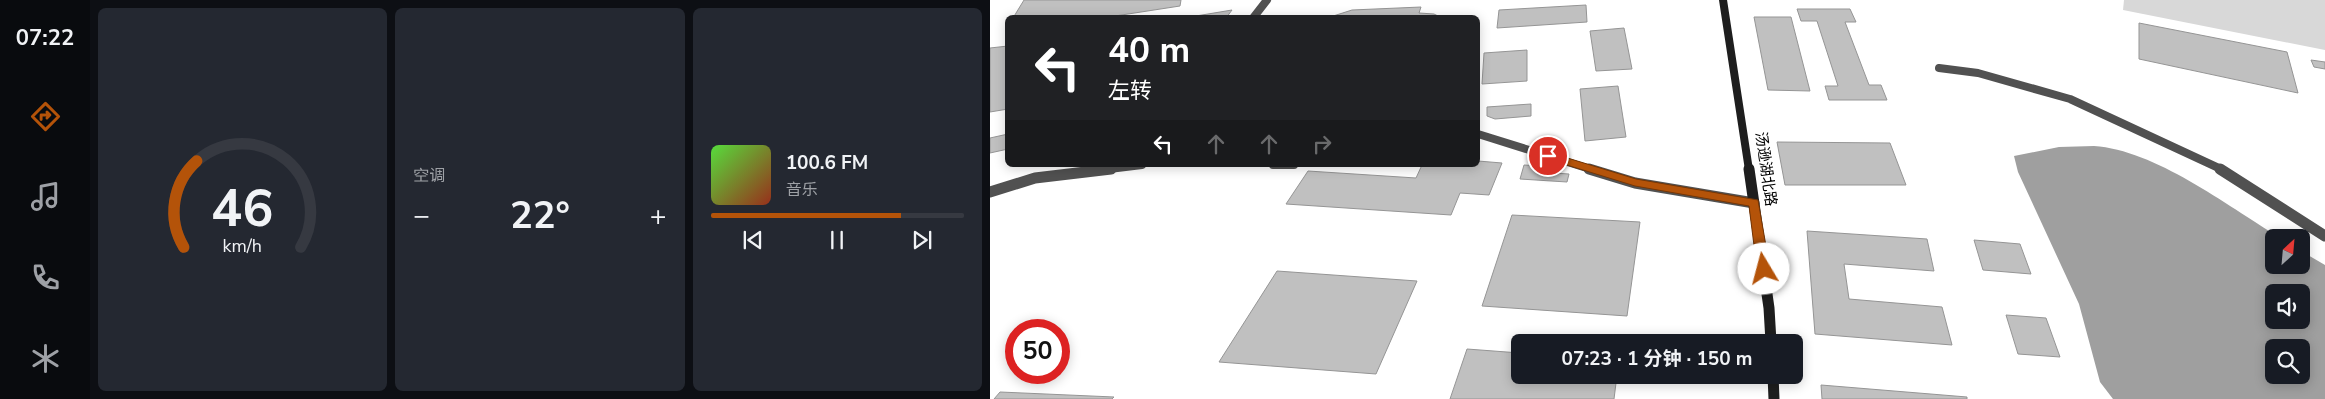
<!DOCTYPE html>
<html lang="zh">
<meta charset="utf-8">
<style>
:root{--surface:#171b24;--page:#242831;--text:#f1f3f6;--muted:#9ea1a6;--line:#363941;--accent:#b45309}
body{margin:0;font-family:"Nunito Sans","Noto Sans SC",sans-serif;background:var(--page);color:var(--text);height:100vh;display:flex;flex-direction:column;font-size:19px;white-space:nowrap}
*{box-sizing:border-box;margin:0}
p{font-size:16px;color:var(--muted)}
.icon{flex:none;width:28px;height:28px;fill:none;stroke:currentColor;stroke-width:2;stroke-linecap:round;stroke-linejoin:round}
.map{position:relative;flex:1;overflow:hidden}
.side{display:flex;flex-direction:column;gap:8px;padding:8px;background:#0d0f14;width:900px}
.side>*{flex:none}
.hud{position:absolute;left:15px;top:15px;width:475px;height:152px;border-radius:8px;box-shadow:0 2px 12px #0003;background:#202124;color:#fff;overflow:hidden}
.needle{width:32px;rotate:26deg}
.fabs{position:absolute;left:1275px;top:229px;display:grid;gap:10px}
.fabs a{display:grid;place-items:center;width:45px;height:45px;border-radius:8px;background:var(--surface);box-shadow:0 2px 12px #0003;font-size:25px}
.speed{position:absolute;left:15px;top:319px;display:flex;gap:10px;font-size:25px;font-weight:700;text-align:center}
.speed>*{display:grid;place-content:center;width:65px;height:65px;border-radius:50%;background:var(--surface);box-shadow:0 2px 12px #0003;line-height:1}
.speed .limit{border:8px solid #d22;background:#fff;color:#111}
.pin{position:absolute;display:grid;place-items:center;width:42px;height:42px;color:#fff;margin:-21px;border:2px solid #fff;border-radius:50%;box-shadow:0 1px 5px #0007}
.me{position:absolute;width:55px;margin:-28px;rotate:352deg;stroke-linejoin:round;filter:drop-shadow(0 0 4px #0008)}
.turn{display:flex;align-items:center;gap:18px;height:105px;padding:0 20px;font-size:22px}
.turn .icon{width:65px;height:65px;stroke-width:2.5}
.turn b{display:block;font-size:35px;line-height:42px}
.lanes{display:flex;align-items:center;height:48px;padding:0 20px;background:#0003;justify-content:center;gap:25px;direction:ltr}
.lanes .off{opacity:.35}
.big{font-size:38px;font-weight:700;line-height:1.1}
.side .card{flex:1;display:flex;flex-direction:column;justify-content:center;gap:8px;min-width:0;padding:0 18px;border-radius:8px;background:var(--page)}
.side .dial{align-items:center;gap:0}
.dial svg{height:130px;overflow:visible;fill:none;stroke:var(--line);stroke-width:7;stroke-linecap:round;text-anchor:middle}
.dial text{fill:var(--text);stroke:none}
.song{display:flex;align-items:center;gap:15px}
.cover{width:60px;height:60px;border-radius:8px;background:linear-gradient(135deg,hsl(110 70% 55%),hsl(10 70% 35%))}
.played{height:5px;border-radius:2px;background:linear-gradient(90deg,var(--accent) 75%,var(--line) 75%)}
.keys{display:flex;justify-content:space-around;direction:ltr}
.heat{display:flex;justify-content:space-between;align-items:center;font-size:28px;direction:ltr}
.side .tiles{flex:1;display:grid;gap:8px;grid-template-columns:repeat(3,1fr)}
.trip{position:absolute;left:521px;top:334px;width:292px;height:50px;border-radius:8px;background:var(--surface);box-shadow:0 2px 12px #0003;font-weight:700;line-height:50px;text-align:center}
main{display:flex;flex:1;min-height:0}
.menu{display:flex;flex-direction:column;width:90px;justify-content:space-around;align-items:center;background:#090b0e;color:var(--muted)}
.menu .icon{width:35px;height:35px}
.menu .selected{color:var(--accent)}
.menu b{font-size:22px;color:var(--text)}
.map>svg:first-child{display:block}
.green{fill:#d8d8d8}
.water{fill:#9f9f9f;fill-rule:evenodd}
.building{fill:#c0c0c0;stroke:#959595}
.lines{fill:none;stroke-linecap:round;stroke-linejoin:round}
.street-far1{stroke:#515151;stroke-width:8}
.street{stroke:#515151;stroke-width:11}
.secondary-far1{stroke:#1e1e1e;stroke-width:8}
.secondary{stroke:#1e1e1e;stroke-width:11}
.route{fill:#b45309;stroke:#753606}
.labels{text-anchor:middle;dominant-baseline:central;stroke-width:4;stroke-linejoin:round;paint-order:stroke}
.street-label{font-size:15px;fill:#000;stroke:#fff}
</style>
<main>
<nav class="menu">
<b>07:22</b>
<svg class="icon selected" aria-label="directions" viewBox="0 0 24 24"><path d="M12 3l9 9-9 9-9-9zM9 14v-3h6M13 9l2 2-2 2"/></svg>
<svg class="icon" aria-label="music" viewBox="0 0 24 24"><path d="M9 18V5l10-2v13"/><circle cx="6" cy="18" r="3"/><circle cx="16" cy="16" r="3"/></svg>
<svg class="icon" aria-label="phone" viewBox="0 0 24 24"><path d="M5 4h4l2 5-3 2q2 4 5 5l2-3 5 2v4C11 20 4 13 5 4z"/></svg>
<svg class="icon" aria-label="climate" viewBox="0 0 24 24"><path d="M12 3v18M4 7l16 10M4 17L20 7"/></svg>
</nav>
<section class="side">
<div class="tiles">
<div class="card dial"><svg viewBox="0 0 100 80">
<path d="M14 69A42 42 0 1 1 86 69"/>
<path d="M14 69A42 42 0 0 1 22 16" stroke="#b45309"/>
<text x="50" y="56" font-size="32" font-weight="700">46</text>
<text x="50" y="72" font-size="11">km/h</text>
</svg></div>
<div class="card"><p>空调</p>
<div class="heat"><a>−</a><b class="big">22°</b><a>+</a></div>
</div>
<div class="card">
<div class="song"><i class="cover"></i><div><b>100.6 FM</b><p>音乐</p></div></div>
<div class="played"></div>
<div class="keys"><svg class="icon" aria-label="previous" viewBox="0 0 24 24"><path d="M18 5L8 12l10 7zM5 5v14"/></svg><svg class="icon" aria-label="pause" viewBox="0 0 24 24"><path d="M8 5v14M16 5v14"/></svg><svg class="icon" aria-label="next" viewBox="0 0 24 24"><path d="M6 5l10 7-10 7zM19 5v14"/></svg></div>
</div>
</div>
</section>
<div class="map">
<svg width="1335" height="399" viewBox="0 0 1335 399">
<rect width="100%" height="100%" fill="#fff"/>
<path class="green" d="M1134 0H1335V50L1133 10Z"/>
<path class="water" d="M1104 146C1165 150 1236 205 1289 237L1284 238V265H1311V251L1335 265V399H1123L1110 382 1089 304 1028 172 1024 156 1069 147ZM1284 292H1311V320H1284ZM1284 348H1311V375H1284Z"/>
<path class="building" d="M34 0H191L190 6 112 18H23Z
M596 5 597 22 507 28 509 10Z
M431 7 429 13 444 14 452 18H337L362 10Z
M807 9H860L866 22H855L879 85H891L897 100H839L835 86H848L827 21H811Z
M242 10 236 18H194Z
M764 17H801L820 91 778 90Z
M1149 23 1297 52 1308 93 1149 59Z
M634 28 642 69 606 71 600 31Z
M18 46V109L0 112V48Z
M537 50V81L492 84 494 53Z
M1321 60 1335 62V69L1324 67Z
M628 86 636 137 595 141 590 89Z
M541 104V116L505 119 497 116V107Z
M18 134V149L0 153V138Z
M787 142 900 143 916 185H795Z
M488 161 512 163 499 195 470 193 461 215 296 204 318 171 426 178 432 165H488Z
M534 165 551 166 549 172 579 174 577 182 530 179Z
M522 215 650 222 637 316 492 306Z
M817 231 937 239 944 271 854 264 859 299 952 307 962 345 825 334Z
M984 240 1030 244 1041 274 993 270Z
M287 271 427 281 386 374 229 362Z
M1016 315 1056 318 1070 357 1028 354Z
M477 349 530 353V375H627L624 399H460Z
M831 385 977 397V399H832Z
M10 392 124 397 122 399H4Z"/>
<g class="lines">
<path class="street-far1" d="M263 18 277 0
M949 68 988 73 1080 99 1233 170
M488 134 603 170
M283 165H304
M111 170 152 165"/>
<path class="street" d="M599 169 645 183 764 203
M1230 169 1335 236
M0 192 45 178 121 169"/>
<path class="secondary-far1" d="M733 0 759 170"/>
<path class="secondary" d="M759 169 779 308 781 342
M783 375 784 399"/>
</g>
<path class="route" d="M558 152 646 179 768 200 780 269 774 274 767 269 759 206 645 186 554 158V153Z"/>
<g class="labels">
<g class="street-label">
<text transform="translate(776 169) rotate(82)">汤逊湖北路</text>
</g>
</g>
</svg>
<div class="fabs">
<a><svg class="needle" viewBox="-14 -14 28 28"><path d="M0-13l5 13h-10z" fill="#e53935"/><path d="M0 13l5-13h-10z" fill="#9ea1a6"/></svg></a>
<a><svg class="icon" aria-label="sound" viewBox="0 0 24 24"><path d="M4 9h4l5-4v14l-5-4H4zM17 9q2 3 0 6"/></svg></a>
<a><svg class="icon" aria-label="search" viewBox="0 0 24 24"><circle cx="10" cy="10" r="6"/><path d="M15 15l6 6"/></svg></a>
</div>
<div class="speed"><div class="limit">50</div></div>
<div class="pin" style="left:558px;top:156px;background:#d93025"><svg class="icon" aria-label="arrive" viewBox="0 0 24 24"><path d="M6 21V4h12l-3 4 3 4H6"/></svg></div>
<svg class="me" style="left:774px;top:269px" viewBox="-20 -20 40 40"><circle r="19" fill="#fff"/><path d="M0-13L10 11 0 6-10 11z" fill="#b45309"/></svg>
<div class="trip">07:23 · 1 分钟 · 150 m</div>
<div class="hud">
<div class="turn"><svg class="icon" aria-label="left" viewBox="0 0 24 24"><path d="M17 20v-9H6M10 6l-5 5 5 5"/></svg><div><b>40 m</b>左转</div></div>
<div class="lanes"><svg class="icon" aria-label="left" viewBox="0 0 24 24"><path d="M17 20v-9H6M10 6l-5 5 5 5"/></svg><svg class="icon off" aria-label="ahead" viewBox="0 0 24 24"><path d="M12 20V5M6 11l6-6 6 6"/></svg><svg class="icon off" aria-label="ahead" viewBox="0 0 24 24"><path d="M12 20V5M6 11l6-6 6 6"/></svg><svg class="icon off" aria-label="right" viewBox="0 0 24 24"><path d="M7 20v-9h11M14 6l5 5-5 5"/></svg></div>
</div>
</div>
</main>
